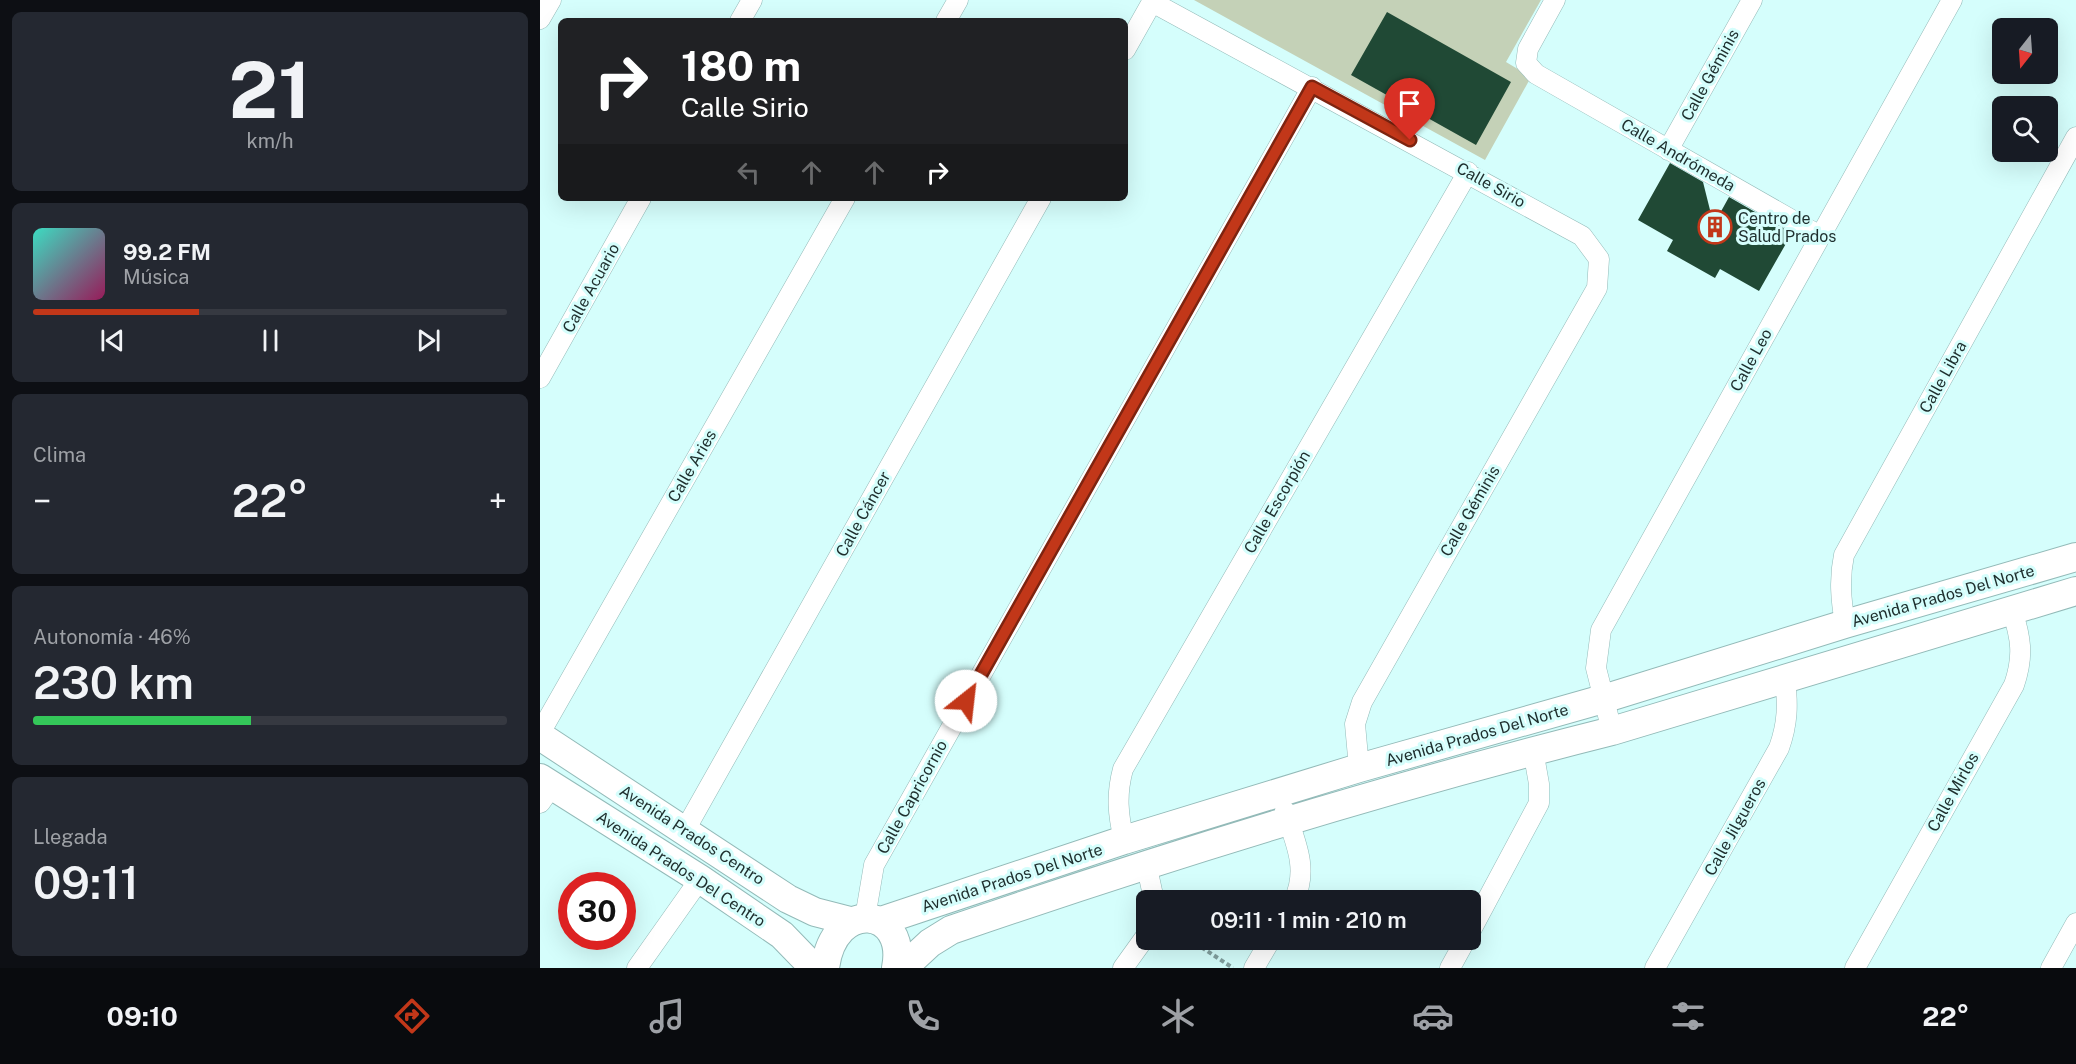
<!DOCTYPE html>
<html lang="es">
<meta charset="utf-8">
<style>
:root{--surface:#171b24;--page:#242831;--text:#f1f3f6;--muted:#9ea1a6;--line:#363941;--accent:#c23719}
body{margin:0;font-family:"Public Sans",sans-serif;background:var(--page);color:var(--text);height:100vh;display:flex;flex-direction:column;font-size:22px;white-space:nowrap}
*{box-sizing:border-box;margin:0}
p{font-size:20px;color:var(--muted)}
.icon{flex:none;width:33px;height:33px;fill:none;stroke:currentColor;stroke-width:2;stroke-linecap:round;stroke-linejoin:round}
.map{position:relative;flex:1;overflow:hidden}
.details{display:flex;flex-direction:column;gap:12px;padding:12px;background:#0d0f14;width:540px}
.details>*{flex:none}
.guide{position:absolute;left:18px;top:18px;width:570px;height:183px;border-radius:9px;box-shadow:0 6px 24px #0002;background:#202124;color:#fff;overflow:hidden}
.needle{width:39px;rotate:197deg}
.tools{position:absolute;left:1452px;top:18px;display:grid;gap:12px}
.tools a{display:grid;place-items:center;width:66px;height:66px;border-radius:9px;background:var(--surface);box-shadow:0 6px 24px #0002;font-size:30px}
.speed{position:absolute;left:18px;top:872px;display:flex;gap:12px;font-size:30px;font-weight:700;text-align:center}
.speed>*{display:grid;place-content:center;width:78px;height:78px;border-radius:50%;background:var(--surface);box-shadow:0 6px 24px #0002;line-height:1}
.speed .limit{border:9px solid #d22;background:#fff;color:#111}
.pin{position:absolute;display:grid;place-items:center;width:51px;height:51px;color:#fff;margin:-62px -26px;border-radius:50% 50% 50% 0;rotate:-45deg;box-shadow:0 0 6px #0007}
.pin .icon{rotate:45deg}
.me{position:absolute;width:66px;margin:-33px;rotate:29deg;stroke-linejoin:round;filter:drop-shadow(0 0 4px #0008)}
.turn{display:flex;align-items:center;gap:21px;height:126px;padding:0 24px;font-size:27px}
.turn .icon{width:78px;height:78px;stroke-width:2.5}
.turn b{display:block;font-size:42px;line-height:51px}
.lanes{display:flex;align-items:center;height:57px;padding:0 24px;background:#0003;justify-content:center;gap:30px;direction:ltr}
.lanes .off{opacity:.35}
.big{font-size:45px;font-weight:600;line-height:1.1}
.details .widget{flex:1;display:flex;flex-direction:column;justify-content:center;gap:9px;min-width:0;padding:0 21px;border-radius:9px;background:var(--page)}
.details .dial{align-items:center;gap:0}
.dial b{font-size:78px;line-height:1}
.song{display:flex;align-items:center;gap:18px}
.cover{width:72px;height:72px;border-radius:9px;background:linear-gradient(135deg,hsl(170 70% 55%),hsl(330 70% 35%))}
.played{height:6px;border-radius:3px;background:linear-gradient(90deg,var(--accent) 35%,var(--line) 35%)}
.keys{display:flex;justify-content:space-around;direction:ltr}
.heat{display:flex;justify-content:space-between;align-items:center;font-size:33px;direction:ltr}
.charge{height:9px;border-radius:4px;background:linear-gradient(90deg,#34c759 46%,var(--line) 0)}
.trip{position:absolute;left:596px;top:890px;width:345px;height:60px;border-radius:9px;background:var(--surface);box-shadow:0 6px 24px #0002;font-weight:600;line-height:60px;text-align:center}
.dock{display:flex;height:96px;justify-content:space-around;align-items:center;background:#090b0e;color:var(--muted)}
.dock .icon{width:42px;height:42px}
.dock .active{color:var(--accent)}
.dock b{font-size:27px;color:var(--text)}
main{display:flex;flex:1;min-height:0}
.map>svg:first-child{display:block}
.green{fill:#c4d1b7}
.building{fill:#204935}
.lines{fill:none;stroke-linecap:round;stroke-linejoin:round}
.street-casing{stroke:#93bab8;stroke-width:21}
.secondary-casing{stroke:#93bab8;stroke-width:30}
.path{stroke:#82a09f;stroke-width:4;stroke-dasharray:4.5 3;stroke-linecap:butt}
.street{stroke:#fff;stroke-width:20}
.secondary{stroke:#fff;stroke-width:28}
.route-casing{stroke:#7e2410;stroke-width:15}
.route{stroke:#c23719;stroke-width:10}
.labels{text-anchor:middle;dominant-baseline:central;stroke-width:6;stroke-linejoin:round;paint-order:stroke}
.street-label{font-size:16px;fill:#1e2e2d;stroke:#d5fefc}
.poi-label{font-size:16px;fill:#1e2e2d;stroke:#d5fefc;text-anchor:start}
</style>
<main>
<section class="details">
<div class="widget dial"><b>21</b><p>km/h</p></div>
<div class="widget">
<div class="song"><i class="cover"></i><div><b>99.2 FM</b><p>Música</p></div></div>
<div class="played"></div>
<div class="keys"><svg class="icon" aria-label="previous" viewBox="0 0 24 24"><path d="M18 5L8 12l10 7zM5 5v14"/></svg><svg class="icon" aria-label="pause" viewBox="0 0 24 24"><path d="M8 5v14M16 5v14"/></svg><svg class="icon" aria-label="next" viewBox="0 0 24 24"><path d="M6 5l10 7-10 7zM19 5v14"/></svg></div>
</div>
<div class="widget"><p>Clima</p>
<div class="heat"><a>−</a><b class="big">22°</b><a>+</a></div>
</div>
<div class="widget"><p>Autonomía · 46%</p><b class="big">230 km</b><div class="charge"></div></div>
<div class="widget"><p>Llegada</p><b class="big">09:11</b></div>
</section>
<div class="map">
<svg width="1536" height="968" viewBox="0 0 1536 968">
<rect width="100%" height="100%" fill="#d5fefc"/>
<path class="green" d="M654 0H1001L966 62 991 77 945 160Z"/>
<path class="building" d="M847 12 971 82 936 145 811 75Z
M1130 163 1163 182 1170 210 1179 215 1189 197 1252 233 1219 291 1180 269 1175 278 1127 251 1133 240 1098 220Z"/>
<g class="lines">
<g class="street-casing">
<path id="street" d="M1015 0 988 49 986 63 996 74 1280 236
M0 19 11 0
M200 21 212 0
M406 21 418 0
M585 50 612 2 1042 236 1059 259 1057 288 822 702 815 724 819 768
M1128 150 1212 0
M0 378 101 198
M1305 624C1301 600 1299 579 1304 555L1536 137
M1072 731 1056 668 1061 630 1412 0
M0 733 305 198
M0 803 12 786
M745 811C755 841 769 869 754 900
M145 830 501 198
M584 840C578 815 576 795 583 769L928 172
M606 863 614 900
M325 918 334 865 772 87
M930 932 999 803V784L993 750
M97 968 160 879
M583 968 606 936
M714 968 731 939
M910 968 926 939
M1115 968 1239 748C1248 723 1248 704 1245 679
M1315 968 1474 685C1484 656 1481 638 1472 610
M1511 968 1536 923"/>
</g>
<g class="secondary-casing">
<path id="secondary" d="M0 736 248 899 275 912 310 921
M0 778 160 879 242 935 274 968
M341 921 584 840 819 768 1063 699 1305 624 1536 557
M285 968C294 897 368 907 356 968
M363 968 390 943 411 930C629 855 849 787 1072 731L1536 591"/>
</g>
<path class="path" d="M649 939 693 968"/>
<use href="#street" class="street"/>
<use href="#secondary" class="secondary"/>
</g>
<g class="lines">
<g class="route-casing">
<path id="route" d="M426 701 772 87 870 140"/>
</g>
<use href="#route" class="route"/>
</g>
<defs>
<g id="building-ring" transform="scale(1.725)"><circle r="9.5" fill="#d5fefc" stroke="#c23719" stroke-width="1.5"/><path d="M-4-6H4V6H1V3H-1V6H-4ZM-2.5-4.3h1.7v1.8h-1.7ZM.8-4.3h1.7v1.8H.8ZM-2.5-1h1.7V.8h-1.7ZM.8-1h1.7V.8H.8Z" fill="#c23719"/></g>
</defs>
<g fill-rule="evenodd">
<use href="#building-ring" x="1175" y="227"/>
</g>
<g class="labels">
<g class="street-label">
<text transform="translate(1170 75) rotate(-61)">Calle Géminis</text>
<text transform="translate(1138 155) rotate(30)">Calle Andrómeda</text>
<text transform="translate(951 185) rotate(29)">Calle Sirio</text>
<text transform="translate(51 288) rotate(-61)">Calle Acuario</text>
<text transform="translate(1211 360) rotate(-61)">Calle Leo</text>
<text transform="translate(1403 377) rotate(-61)">Calle Libra</text>
<text transform="translate(152 466) rotate(-60)">Calle Aries</text>
<text transform="translate(737 502) rotate(-60)">Calle Escorpión</text>
<text transform="translate(930 511) rotate(-60)">Calle Géminis</text>
<text transform="translate(323 514) rotate(-61)">Calle Cáncer</text>
<text transform="translate(1403 596) rotate(-16)">Avenida Prados Del Norte</text>
<text transform="translate(937 735) rotate(-16)">Avenida Prados Del Norte</text>
<text transform="translate(1413 792) rotate(-61)">Calle Mirlos</text>
<text transform="translate(372 797) rotate(-61)">Calle Capricornio</text>
<text transform="translate(1195 827) rotate(-61)">Calle Jilgueros</text>
<text transform="translate(152 835) rotate(33)">Avenida Prados Centro</text>
<text transform="translate(141 869) rotate(33)">Avenida Prados Del Centro</text>
<text transform="translate(472 878) rotate(-18)">Avenida Prados Del Norte</text>
</g>
<g class="poi-label">
<text x="1198" y="218">Centro de<tspan x="1198" dy="18">Salud Prados</tspan></text>
</g>
</g>
</svg>
<div class="tools">
<a><svg class="needle" viewBox="-14 -14 28 28"><path d="M0-13l5 13h-10z" fill="#e53935"/><path d="M0 13l5-13h-10z" fill="#9ea1a6"/></svg></a>
<a><svg class="icon" aria-label="search" viewBox="0 0 24 24"><circle cx="10" cy="10" r="6"/><path d="M15 15l6 6"/></svg></a>
</div>
<div class="speed"><div class="limit">30</div></div>
<div class="pin" style="left:870px;top:140px;background:#d93025"><svg class="icon" aria-label="arrive" viewBox="0 0 24 24"><path d="M6 21V4h12l-3 4 3 4H6"/></svg></div>
<svg class="me" style="left:426px;top:701px" viewBox="-20 -20 40 40"><circle r="19" fill="#fff"/><path d="M0-13L10 11 0 6-10 11z" fill="#c23719"/></svg>
<div class="trip">09:11 · 1 min · 210 m</div>
<div class="guide">
<div class="turn"><svg class="icon" aria-label="right" viewBox="0 0 24 24"><path d="M7 20v-9h11M14 6l5 5-5 5"/></svg><div><b>180 m</b>Calle Sirio</div></div>
<div class="lanes"><svg class="icon off" aria-label="left" viewBox="0 0 24 24"><path d="M17 20v-9H6M10 6l-5 5 5 5"/></svg><svg class="icon off" aria-label="ahead" viewBox="0 0 24 24"><path d="M12 20V5M6 11l6-6 6 6"/></svg><svg class="icon off" aria-label="ahead" viewBox="0 0 24 24"><path d="M12 20V5M6 11l6-6 6 6"/></svg><svg class="icon" aria-label="right" viewBox="0 0 24 24"><path d="M7 20v-9h11M14 6l5 5-5 5"/></svg></div>
</div>
</div>
</main>
<nav class="dock">
<b>09:10</b>
<svg class="icon active" aria-label="directions" viewBox="0 0 24 24"><path d="M12 3l9 9-9 9-9-9zM9 14v-3h6M13 9l2 2-2 2"/></svg>
<svg class="icon" aria-label="music" viewBox="0 0 24 24"><path d="M9 18V5l10-2v13"/><circle cx="6" cy="18" r="3"/><circle cx="16" cy="16" r="3"/></svg>
<svg class="icon" aria-label="phone" viewBox="0 0 24 24"><path d="M5 4h4l2 5-3 2q2 4 5 5l2-3 5 2v4C11 20 4 13 5 4z"/></svg>
<svg class="icon" aria-label="climate" viewBox="0 0 24 24"><path d="M12 3v18M4 7l16 10M4 17L20 7"/></svg>
<svg class="icon" aria-label="car" viewBox="0 0 24 24"><path d="M5 17H2v-5l4-1 3-4h7l3 4 3 1v5h-3M9 17h6M6 11h13"/><circle cx="7" cy="17" r="2"/><circle cx="17" cy="17" r="2"/></svg>
<svg class="icon" aria-label="filters" viewBox="0 0 24 24"><path d="M4 7h16M4 17h16"/><circle cx="9" cy="7" r="2"/><circle cx="15" cy="17" r="2"/></svg>
<b>22°</b>
</nav>
